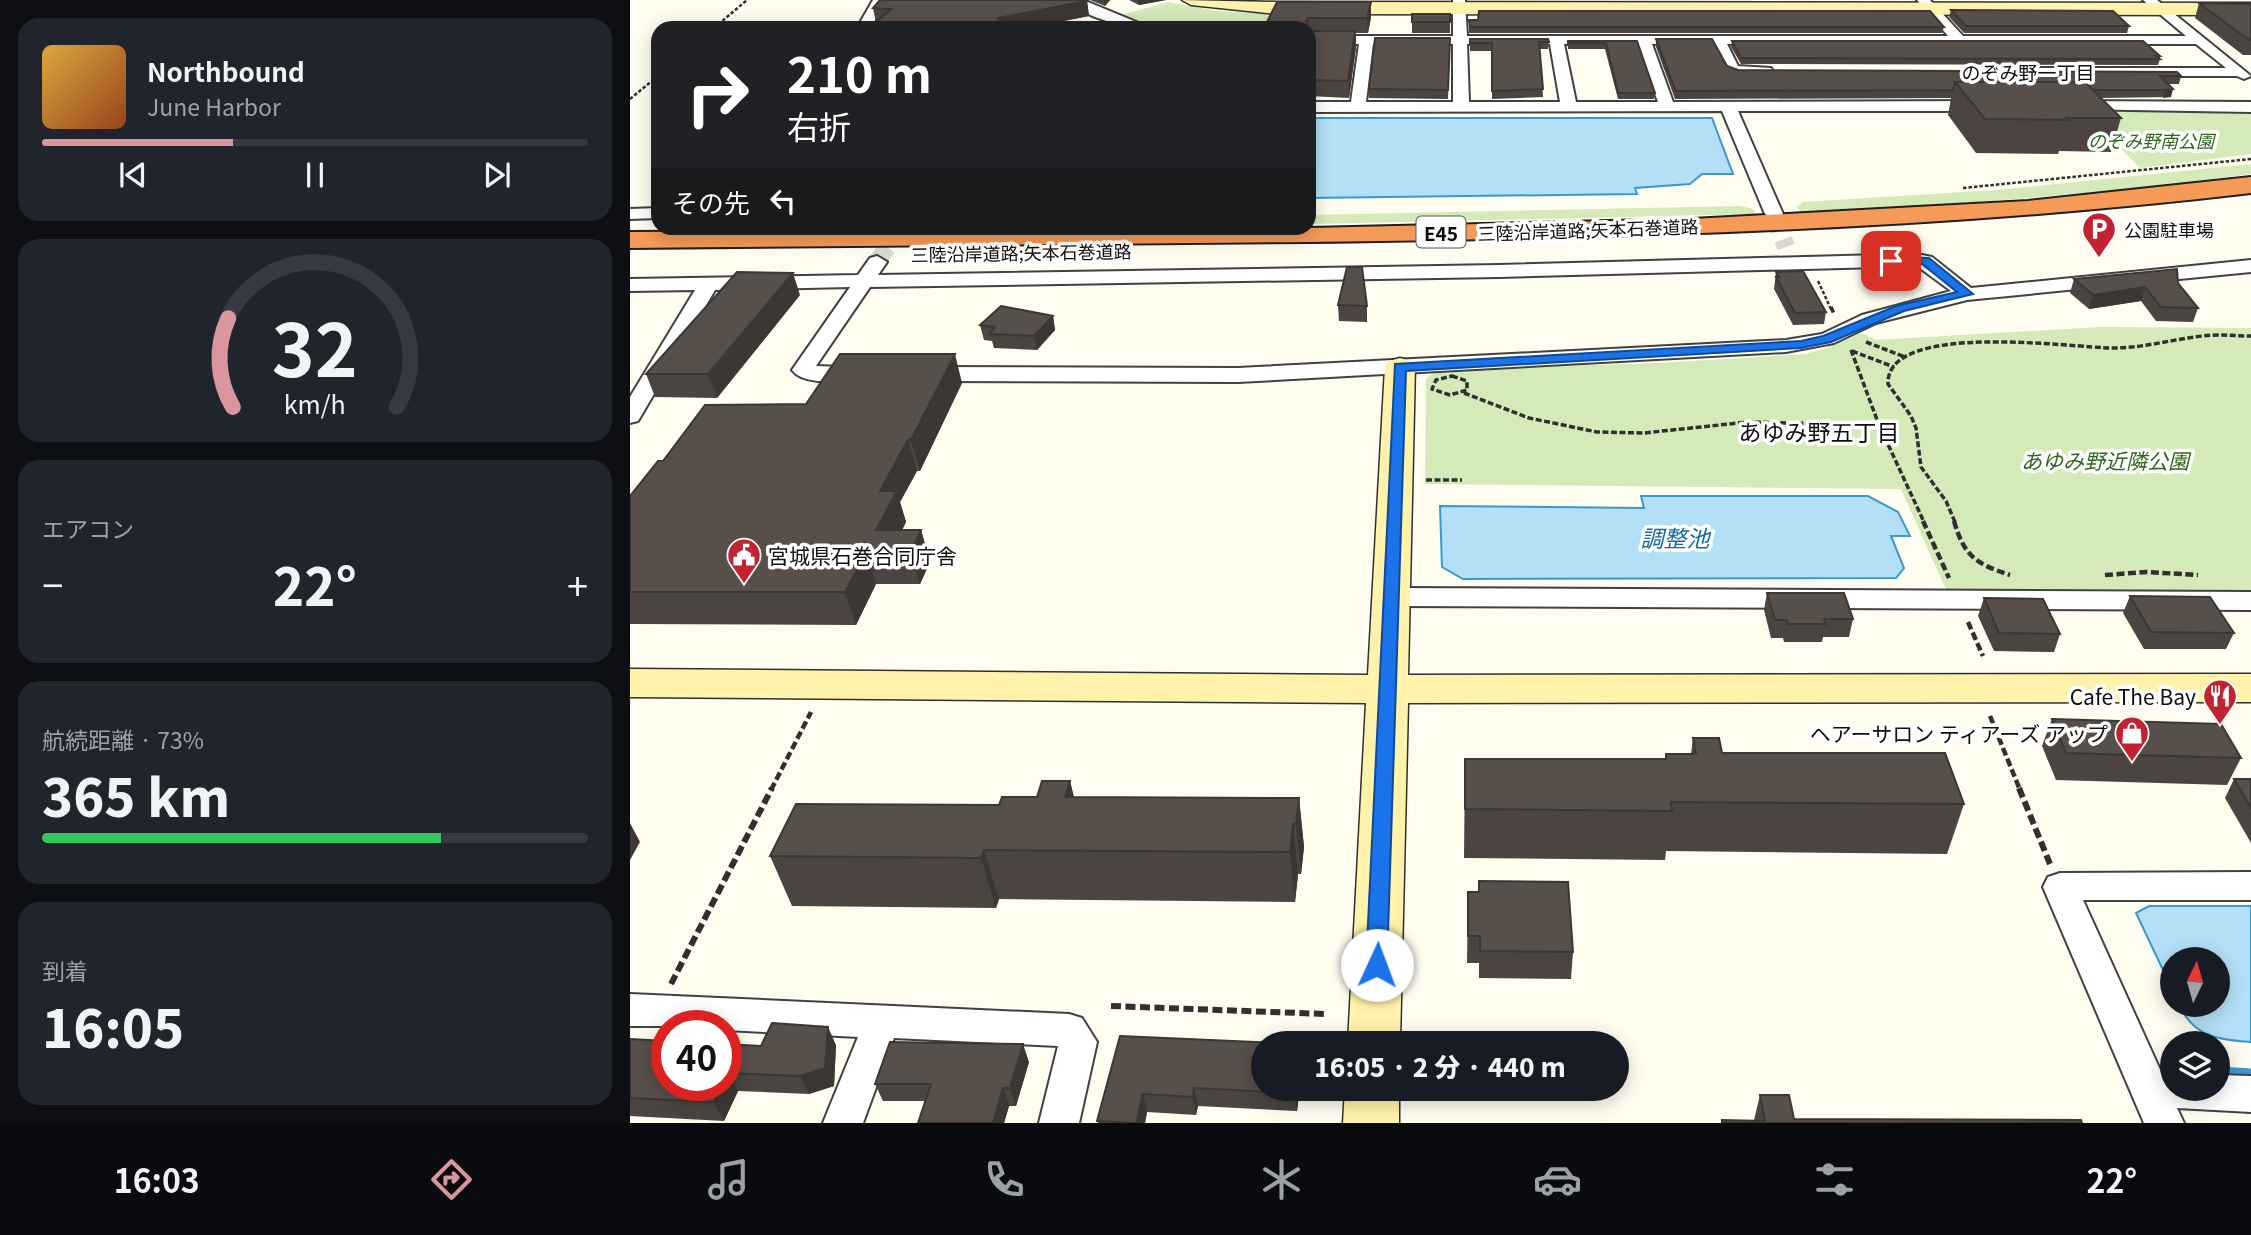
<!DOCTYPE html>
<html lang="ja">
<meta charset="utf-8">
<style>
:root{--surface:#171b24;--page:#20242c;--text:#f1f3f6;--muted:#9ea1a6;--line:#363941;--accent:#db969d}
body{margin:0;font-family:Georgia,"Noto Sans JP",serif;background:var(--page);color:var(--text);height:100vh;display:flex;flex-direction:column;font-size:26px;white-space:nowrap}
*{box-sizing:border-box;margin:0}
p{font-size:23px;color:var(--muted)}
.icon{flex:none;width:38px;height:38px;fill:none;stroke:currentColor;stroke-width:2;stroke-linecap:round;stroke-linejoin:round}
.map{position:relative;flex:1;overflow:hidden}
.sheet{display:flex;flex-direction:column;gap:18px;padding:18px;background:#0d0f14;width:630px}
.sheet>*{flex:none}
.top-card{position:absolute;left:21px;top:21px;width:665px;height:214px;border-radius:21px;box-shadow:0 4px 18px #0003;background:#202124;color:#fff;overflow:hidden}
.needle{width:46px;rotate:5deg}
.fabs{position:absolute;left:1530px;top:947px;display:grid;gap:14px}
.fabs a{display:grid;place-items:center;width:70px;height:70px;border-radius:50%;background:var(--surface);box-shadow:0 4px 18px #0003;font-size:35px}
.speed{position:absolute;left:21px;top:1010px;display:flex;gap:14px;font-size:35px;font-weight:700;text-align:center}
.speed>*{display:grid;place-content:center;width:91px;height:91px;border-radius:50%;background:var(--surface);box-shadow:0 4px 18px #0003;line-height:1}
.speed .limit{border:10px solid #d22;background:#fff;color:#111}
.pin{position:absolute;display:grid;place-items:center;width:60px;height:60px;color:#fff;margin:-30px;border-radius:14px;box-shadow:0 4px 10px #0006}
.me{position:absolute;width:77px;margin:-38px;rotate:2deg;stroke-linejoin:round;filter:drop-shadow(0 0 5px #0008)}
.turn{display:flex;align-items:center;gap:24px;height:147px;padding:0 21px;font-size:32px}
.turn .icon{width:91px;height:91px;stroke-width:2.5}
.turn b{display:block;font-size:49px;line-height:60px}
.then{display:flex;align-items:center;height:66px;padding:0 21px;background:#0003;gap:14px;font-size:26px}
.big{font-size:52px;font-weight:800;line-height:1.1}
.sheet .widget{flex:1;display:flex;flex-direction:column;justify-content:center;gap:10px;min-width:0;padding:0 24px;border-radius:21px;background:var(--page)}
.sheet .dial{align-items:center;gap:0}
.dial svg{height:182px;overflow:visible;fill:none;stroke:var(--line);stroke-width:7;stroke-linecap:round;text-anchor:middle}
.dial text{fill:var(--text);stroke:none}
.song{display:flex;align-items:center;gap:21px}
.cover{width:84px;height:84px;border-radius:10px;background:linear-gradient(135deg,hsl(40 70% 55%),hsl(20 70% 35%))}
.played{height:7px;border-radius:4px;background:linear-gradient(90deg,var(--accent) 35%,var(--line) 35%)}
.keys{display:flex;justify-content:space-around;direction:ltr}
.heat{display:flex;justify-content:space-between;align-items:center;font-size:38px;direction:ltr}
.charge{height:10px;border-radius:5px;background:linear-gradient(90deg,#34c759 73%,var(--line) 0)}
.trip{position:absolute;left:621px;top:1031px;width:378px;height:70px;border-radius:35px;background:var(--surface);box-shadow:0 4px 18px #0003;font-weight:800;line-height:70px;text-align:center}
.dock{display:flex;height:112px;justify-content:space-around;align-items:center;background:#090b0e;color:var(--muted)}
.dock .icon{width:49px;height:49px}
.dock .active{color:var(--accent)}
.dock b{font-size:32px;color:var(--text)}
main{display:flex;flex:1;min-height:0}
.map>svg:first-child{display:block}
.green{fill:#d4eab9}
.water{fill:#b4e0f7;stroke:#3a98cf;stroke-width:2}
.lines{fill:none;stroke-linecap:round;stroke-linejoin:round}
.stream{stroke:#3a98cf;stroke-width:11}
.street-tunnel{stroke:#dbd8ce;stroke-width:18;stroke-dasharray:18 9;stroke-linecap:butt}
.street-casing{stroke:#414141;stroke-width:4}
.secondary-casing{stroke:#303030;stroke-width:3}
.highway-casing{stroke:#1f1f1f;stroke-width:4}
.path-far3{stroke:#303030;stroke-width:2.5;stroke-dasharray:3.5 2;stroke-linecap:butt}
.path-far2{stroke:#303030;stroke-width:3.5;stroke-dasharray:6 2.5;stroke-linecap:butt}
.path-far1{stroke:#303030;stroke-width:4.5;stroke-dasharray:8 3.5;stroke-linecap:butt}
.path{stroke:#303030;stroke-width:6;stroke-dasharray:10 4.5;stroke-linecap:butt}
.street{fill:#fff;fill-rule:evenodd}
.secondary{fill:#fff3ab;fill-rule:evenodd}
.highway{fill:#f69b57;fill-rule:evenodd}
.wall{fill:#4b4440}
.shaded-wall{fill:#3d3734}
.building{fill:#574f4a;stroke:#3d3734;stroke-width:2}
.route{fill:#1a73e8;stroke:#114b97;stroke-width:2}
.labels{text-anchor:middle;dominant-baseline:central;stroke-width:7;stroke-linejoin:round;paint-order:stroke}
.far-park-label{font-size:18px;font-style:italic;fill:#2f671d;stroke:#fff}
.far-street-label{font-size:18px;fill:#0e0e0e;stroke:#fff}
.far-poi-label{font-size:18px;fill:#0e0e0e;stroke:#fff;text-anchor:start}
.far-neighbourhood-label{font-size:19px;fill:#0e0e0e;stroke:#fff}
.shield{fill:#fff;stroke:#565656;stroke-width:2}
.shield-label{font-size:19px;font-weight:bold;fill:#0e0e0e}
.park-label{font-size:21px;font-style:italic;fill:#2f671d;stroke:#fff}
.poi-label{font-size:21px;fill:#0e0e0e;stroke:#fff;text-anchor:end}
.neighbourhood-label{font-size:23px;fill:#0e0e0e;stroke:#fff}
.water-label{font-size:23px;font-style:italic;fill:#1569a2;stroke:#fff}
</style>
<main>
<section class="sheet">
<div class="widget">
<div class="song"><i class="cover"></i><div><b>Northbound</b><p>June Harbor</p></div></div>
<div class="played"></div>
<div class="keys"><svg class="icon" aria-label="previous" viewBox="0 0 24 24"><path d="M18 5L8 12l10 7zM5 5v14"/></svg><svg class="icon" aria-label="pause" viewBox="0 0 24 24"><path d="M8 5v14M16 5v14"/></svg><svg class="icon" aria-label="next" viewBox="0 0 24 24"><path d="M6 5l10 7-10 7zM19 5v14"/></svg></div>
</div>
<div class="widget dial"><svg viewBox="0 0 100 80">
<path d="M14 69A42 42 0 1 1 86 69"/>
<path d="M14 69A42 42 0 0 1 12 30" stroke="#db969d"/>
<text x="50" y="56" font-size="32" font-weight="700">32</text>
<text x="50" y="72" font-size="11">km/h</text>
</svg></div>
<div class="widget"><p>エアコン</p>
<div class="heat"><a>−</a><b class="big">22°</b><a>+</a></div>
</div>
<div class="widget"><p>航続距離 · 73%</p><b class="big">365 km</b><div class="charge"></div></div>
<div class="widget"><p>到着</p><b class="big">16:05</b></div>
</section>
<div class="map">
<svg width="1621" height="1123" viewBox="0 0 1621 1123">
<rect width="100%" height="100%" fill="#fffcf0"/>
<path class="green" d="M538 2 587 11 646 14 640 28H528L487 16Z
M1455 112H1621V154L1510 168Z
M1621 164V174C1472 194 1321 206 1171 212L1167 207 1173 202 1367 190Z
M1110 206 1123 209 1126 214 679 224V215Z
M1471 327 1621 328V594H1318L1271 489 795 484 796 379 807 370 1029 363 1176 354 1196 348 1232 333 1246 340Z"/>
<path class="water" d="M679 118H1082L1103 174H1072L1060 184 1005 188 1007 194 679 198Z
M1011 496H1238L1268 512 1280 536H1261L1274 568 1266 578 833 579 812 567 810 506 1014 508Z
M1519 906H1621V1042C1588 1040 1564 1037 1549 1005L1587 1004V959H1542V989L1506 913Z"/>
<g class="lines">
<path class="stream" d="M1589 1072 1621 1074"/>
<path class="street-tunnel" d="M1144 214 1156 247
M247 262 270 229"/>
<g class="street-casing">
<path id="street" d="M243 0H255L241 28H227Z
M436 0H453L521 28C494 28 456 18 436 0Z
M823 0H835L837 36H1318L1287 0H1300L1333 36H1556L1513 0H1527L1621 76 1614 79 1607 76H1405L1398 72 1405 68H1596L1566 44H1097L1108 66 1141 68 1143 71 1136 75 1098 73 1083 44H1022L1043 102 1353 101 1361 106 1353 111H1108L1153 214 1144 219 1135 214 1092 111 679 112V102H721L729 44H679V36H823ZM743 44H823V102H736ZM837 44H920L930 102H839ZM934 44H1008L1028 102H946Z
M1444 101 1621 102V112L1439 109 1436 106 1439 103Z
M28 208V218L0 219V209Z
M262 228H280C276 235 271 235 264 233Z
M1287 254 1302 257 1341 288 1621 260V272L1337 300 1246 323 1204 343 1156 352 608 382 295 381 287 379 284 374 287 369 295 367 608 368 1156 340 1192 334 1232 315 1321 291 1287 266 869 277 240 287 186 366 240 368 243 373 240 378 232 380C213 380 175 387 162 370L220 287 85 290 11 416 8 421 0 423V397L65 290 0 291V279L228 275 240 258 247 256 257 262 248 275 869 265Z
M762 588 1621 592V610L762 606 752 603 748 597 752 591Z
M1621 872V900H1453L1531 1072H1542V1088H1587V1075L1621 1076V1112L1547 1108 1554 1123H1514L1413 887 1418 877 1430 873Z
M0 994 439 1014 452 1018 467 1042 449 1123H409L428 1046 264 1038 233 1123H193L228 1037 96 1030V1026H0Z"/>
</g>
<g class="secondary-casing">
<path id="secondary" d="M552 0 646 2 1621 3V15L646 14 561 5Z
M770 358 781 361 785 367 778 675 1621 674V702L778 703 770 1043H718L736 703 0 697V669L738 675 755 367 759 361Z
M715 1088H769V1123H713Z"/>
</g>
<g class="highway-casing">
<path id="highway" d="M1621 177V193C1307 230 993 238 677 242 451 244 226 246 0 248V232L679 228 1062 219 1398 201Z"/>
</g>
<path class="path-far3" d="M84 28 117 0
M0 99 28 76
M1333 188 1621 159
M1188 281 1201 309"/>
<path class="path-far2" d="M1201 307 1204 314
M1236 342 1275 357
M1221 350 1249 425 1294 522
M1222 351 1264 367
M822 376 837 381V390L820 395 802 389 806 380Z
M834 393 899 418 967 432 1014 433 1118 422 1249 425
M796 480H832
M1325 522 1316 501 1291 467 1286 428 1281 416 1258 384C1256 320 1444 348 1483 348 1514 348 1543 339 1573 336 1589 334 1605 336 1621 336"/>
<path class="path-far1" d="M1293 521 1319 578
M1324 521C1334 556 1346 564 1380 575
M1475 575 1517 572 1568 575
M1338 622 1353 656
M1360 716 1390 790
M141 790 181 712"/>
<path class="path" d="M1389 788 1420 864
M41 984 142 788
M481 1006 696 1014"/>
<use href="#street" class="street"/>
<use href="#secondary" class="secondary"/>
<use href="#highway" class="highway"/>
</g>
<path class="wall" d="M460 0H480L475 6Z
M499 0H536L509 5Z
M457 1 459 16 398 28H247L243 8Z
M647 2 741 17 738 33H726V47L719 98 679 96V28H577H634Z
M1569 3 1621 4V55H1613L1565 18Z
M1321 10 1499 26 1497 33H1334L1319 17Z
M820 14V33H782V22Z
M839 20H848L1314 27 1312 33H839Z
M820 38 818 99 739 98V89Z
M840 39 919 42 918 49H910L913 97 862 99V51H840Z
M1026 39 1108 70 1551 76 1549 84H1538L1541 97 1471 98 1491 118 1481 152 1429 151 1428 154 1346 153 1318 115 1321 98 1045 99 1026 47Z
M938 41H1007L1025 93 1024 99H988L975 49H938Z
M1102 41 1530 56V59L1528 65 1111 64 1101 47Z
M1146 272 1196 312 1194 324 1163 325 1144 289Z
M1444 279 1548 283 1568 308 1563 322 1526 321 1511 301 1459 309 1440 293Z
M170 295 87 398 25 397 16 374Z
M708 305 737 306V322L709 321Z
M423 316 425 330 407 350 364 348 362 341 354 340 350 325Z
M332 383 290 471H287L270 502 276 522 272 530H291L300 562 290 584H246L226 625 0 624V496L33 461 176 404Z
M1137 593 1223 619 1219 637H1193L1192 642H1154L1153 638H1141L1134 610Z
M1500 596 1604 633 1596 649H1514L1493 613Z
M1354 598 1430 634 1424 652 1364 651 1348 616Z
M1422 719 1611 758 1597 785 1426 780 1412 746Z
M1063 738 1092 753 1334 804 1317 854 1036 851 1035 860 834 858 835 759H1035L1036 754H1061Z
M1604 779H1621V843L1595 798Z
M440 781 444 797 669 798 674 847 671 874H668L665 902 369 899 366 908 162 906 140 856 407 797Z
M838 892 943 952 941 979 849 978V963H837Z
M490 1036 670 1088 667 1111 568 1106 566 1115 517 1112 515 1123H468Z
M0 1039 131 1046 206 1045 204 1086 179 1094 108 1091 94 1121 0 1116Z
M399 1062 386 1106H379L374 1123H288L295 1101H253L245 1084Z
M1130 1095 1164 1119 1452 1123H1091L1092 1120H1124Z"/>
<path class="shaded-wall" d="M475 0H480L475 6 474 1Z
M508 0H536L509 5Z
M457 1 459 16 398 28H369L368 18Z
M741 2V17L738 33 737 18Z
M725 31 726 47 719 98 718 81Z
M1543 89 1541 97 1533 98 1535 90Z
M163 273 170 295 87 398 78 374Z
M1515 287 1511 301 1459 309 1463 295Z
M423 316 425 330 407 350 404 336Z
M325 354 332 383 290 471 281 440Z
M278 440 287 471 270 502 276 522 261 552 246 530 250 491Z
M291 530 300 562 290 584 281 552Z
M236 552 246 584 226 625 215 592Z
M440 781 451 831 435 797Z
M669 798 674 847 671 874 666 824Z
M0 823 10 842 0 860Z
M663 824 668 874 665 902 660 852Z
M354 850 369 899 366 908 351 858Z
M198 1027 206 1045 204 1086 179 1094 170 1076Z
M393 1044 399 1062 386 1106 380 1088Z
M98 1073 108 1091 94 1121 84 1102 92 1085H96V1076Z
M373 1088 379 1106 374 1123H363Z
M564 1088 568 1106 566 1115 563 1097Z
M665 1088H670L667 1111 664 1093Z
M513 1094 517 1112 515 1123H506Z"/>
<path class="building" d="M250 0H455L457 1 368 18 369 28H251L254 25 245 23 261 9 243 8Z
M647 2H741L737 18H678L676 21 677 28 577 27 634 28Z
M1569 3 1621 4V40H1619Z
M1321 10 1483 11 1499 26H1336Z
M849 11H1300L1314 27H840L839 20H848Z
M782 14H820V22H782Z
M679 31H725L718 81 679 80Z
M745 38H820L818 90 739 89Z
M840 39H918L919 42H909L913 89 862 91V43H840Z
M1026 39H1082L1097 66 1108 70 1547 72 1551 76H1530L1543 89 1535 90H1463L1455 82H1325L1323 90 1046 91Z
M938 41H1007L1025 93H988L976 43H938Z
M1102 41H1513L1530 56H1526L1530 59 1111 58Z
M1325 82H1455L1491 118H1436L1438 120 1355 119Z
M717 267H732L737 306 708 305Z
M1547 269 1548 283 1568 308 1531 307 1515 287 1463 295 1444 279Z
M1173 271 1196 312 1165 313 1146 277H1149L1146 272Z
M107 272 163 273 78 374H16Z
M371 306 423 316 404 336 360 334 365 327 350 325Z
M210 354H325L281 440H278L250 491H267L246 530H291L281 552H236L215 592H0V496L28 461H33L75 405 176 404Z
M1137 593H1214L1223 619H1194L1196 624H1158L1157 620H1145Z
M1500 596 1580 597 1604 633 1521 632Z
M1354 598 1413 599 1430 634 1369 633Z
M1422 719 1591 724 1611 758 1436 753Z
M1063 738H1089L1092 753H1315L1334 804 1041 802 1042 811 835 809V759H1036V754H1066Z
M1604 779H1621V808Z
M412 781H440L435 797 669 798 666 824H663L660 852 354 850 351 858 140 856 166 804 369 805 372 797H407Z
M849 881 938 882 943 952 850 951V936H838V892H849Z
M142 1023 198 1027 195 1068 170 1076 98 1073 96 1076V1044L131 1046Z
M490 1036 647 1043H634V1088H665L664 1093 564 1088 563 1097 513 1094 506 1123 467 1121Z
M0 1039 37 1041V1085H92L84 1102 0 1098Z
M260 1042 393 1044 380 1088H373L363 1123H288L301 1084H245Z
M1130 1095H1159L1164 1119 1451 1120 1452 1123H1092V1120L1135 1121Z"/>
<path class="route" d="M1261 257 1299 258 1343 294 1274 311 1201 342 1171 348 776 371 757 965 754 972 747 974 739 972 736 965 765 364 1171 341 1193 336 1266 306 1327 292 1292 264 1256 263V258Z"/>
<defs>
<g id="parking-pin" transform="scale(1.75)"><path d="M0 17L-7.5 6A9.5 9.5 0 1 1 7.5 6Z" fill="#c12430" stroke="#fff"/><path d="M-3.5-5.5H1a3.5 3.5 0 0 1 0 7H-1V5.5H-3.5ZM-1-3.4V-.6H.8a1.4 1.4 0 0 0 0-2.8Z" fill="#fff"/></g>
<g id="civic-pin" transform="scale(1.75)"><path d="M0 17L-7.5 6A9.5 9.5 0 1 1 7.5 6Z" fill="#c12430" stroke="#fff"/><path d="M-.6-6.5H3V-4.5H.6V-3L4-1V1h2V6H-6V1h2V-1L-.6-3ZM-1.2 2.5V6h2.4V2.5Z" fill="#fff"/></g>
<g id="restaurant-pin" transform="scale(1.75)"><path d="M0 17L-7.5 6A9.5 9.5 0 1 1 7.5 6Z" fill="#c12430" stroke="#fff"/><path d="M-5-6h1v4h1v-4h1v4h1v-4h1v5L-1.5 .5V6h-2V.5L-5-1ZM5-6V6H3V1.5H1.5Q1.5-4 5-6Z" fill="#fff"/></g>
<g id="shop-pin" transform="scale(1.75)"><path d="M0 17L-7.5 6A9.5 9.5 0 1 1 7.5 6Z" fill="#c12430" stroke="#fff"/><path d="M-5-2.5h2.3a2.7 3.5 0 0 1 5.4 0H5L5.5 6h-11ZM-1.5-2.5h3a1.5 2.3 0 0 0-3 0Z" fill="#fff"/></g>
</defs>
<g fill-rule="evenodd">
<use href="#parking-pin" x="1469" y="229"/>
<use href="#civic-pin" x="114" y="555"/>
<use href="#restaurant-pin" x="1590" y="696"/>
<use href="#shop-pin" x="1502" y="733"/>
</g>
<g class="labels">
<g class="far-park-label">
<text x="1521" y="140">のぞみ野南公園</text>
</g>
<g class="far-street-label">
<text transform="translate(958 229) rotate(-2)">三陸沿岸道路;矢本石巻道路</text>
<text transform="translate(391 252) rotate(-1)">三陸沿岸道路;矢本石巻道路</text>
</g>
<g class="far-poi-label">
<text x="1494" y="229">公園駐車場</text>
</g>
<g class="far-neighbourhood-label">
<text x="1398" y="71">のぞみ野一丁目</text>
</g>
<rect class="shield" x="786.5" y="216.5" width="49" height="31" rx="5"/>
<g class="shield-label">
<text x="811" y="232">E45</text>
</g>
<g class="park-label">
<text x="1475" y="460">あゆみ野近隣公園</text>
</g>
<g class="poi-label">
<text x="138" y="555" text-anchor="start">宮城県石巻合同庁舎</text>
<text x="1566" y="696">Cafe The Bay</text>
<text x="1478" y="733">ヘアーサロン ティアーズ アップ</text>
</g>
<g class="neighbourhood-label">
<text x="1189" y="431">あゆみ野五丁目</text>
</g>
<g class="water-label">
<text x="1045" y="537">調整池</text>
</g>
</g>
</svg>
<div class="fabs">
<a><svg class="needle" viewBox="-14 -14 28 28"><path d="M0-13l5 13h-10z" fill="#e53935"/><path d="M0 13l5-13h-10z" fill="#9ea1a6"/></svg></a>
<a><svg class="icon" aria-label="layers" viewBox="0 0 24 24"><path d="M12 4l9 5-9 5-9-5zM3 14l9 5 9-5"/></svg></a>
</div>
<div class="speed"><div class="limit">40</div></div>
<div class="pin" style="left:1261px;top:261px;background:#d93025"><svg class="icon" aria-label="arrive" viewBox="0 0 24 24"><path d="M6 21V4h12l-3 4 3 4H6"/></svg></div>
<svg class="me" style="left:747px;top:965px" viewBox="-20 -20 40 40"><circle r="19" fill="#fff"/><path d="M0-13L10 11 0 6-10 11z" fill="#1a73e8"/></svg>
<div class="trip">16:05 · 2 分 · 440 m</div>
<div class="top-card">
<div class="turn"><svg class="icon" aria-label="right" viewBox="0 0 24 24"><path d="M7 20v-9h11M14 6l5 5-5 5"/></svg><div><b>210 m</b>右折</div></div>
<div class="then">その先<svg class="icon" aria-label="left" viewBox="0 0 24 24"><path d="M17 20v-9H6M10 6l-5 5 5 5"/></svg></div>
</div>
</div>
</main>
<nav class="dock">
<b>16:03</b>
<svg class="icon active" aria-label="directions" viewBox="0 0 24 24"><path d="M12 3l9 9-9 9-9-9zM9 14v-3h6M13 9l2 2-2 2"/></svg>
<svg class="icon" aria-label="music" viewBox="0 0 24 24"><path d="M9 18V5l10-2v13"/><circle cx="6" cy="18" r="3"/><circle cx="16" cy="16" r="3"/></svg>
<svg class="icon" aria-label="phone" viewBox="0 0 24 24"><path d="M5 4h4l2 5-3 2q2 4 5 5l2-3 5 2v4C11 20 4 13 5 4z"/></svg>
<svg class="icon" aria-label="climate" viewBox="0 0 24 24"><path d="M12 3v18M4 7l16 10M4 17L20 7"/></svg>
<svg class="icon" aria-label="car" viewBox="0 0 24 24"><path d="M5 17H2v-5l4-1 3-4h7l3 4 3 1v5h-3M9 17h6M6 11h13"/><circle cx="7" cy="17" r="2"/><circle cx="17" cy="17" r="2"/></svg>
<svg class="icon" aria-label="filters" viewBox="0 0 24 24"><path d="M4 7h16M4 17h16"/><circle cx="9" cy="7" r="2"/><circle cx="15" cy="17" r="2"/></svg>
<b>22°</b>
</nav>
